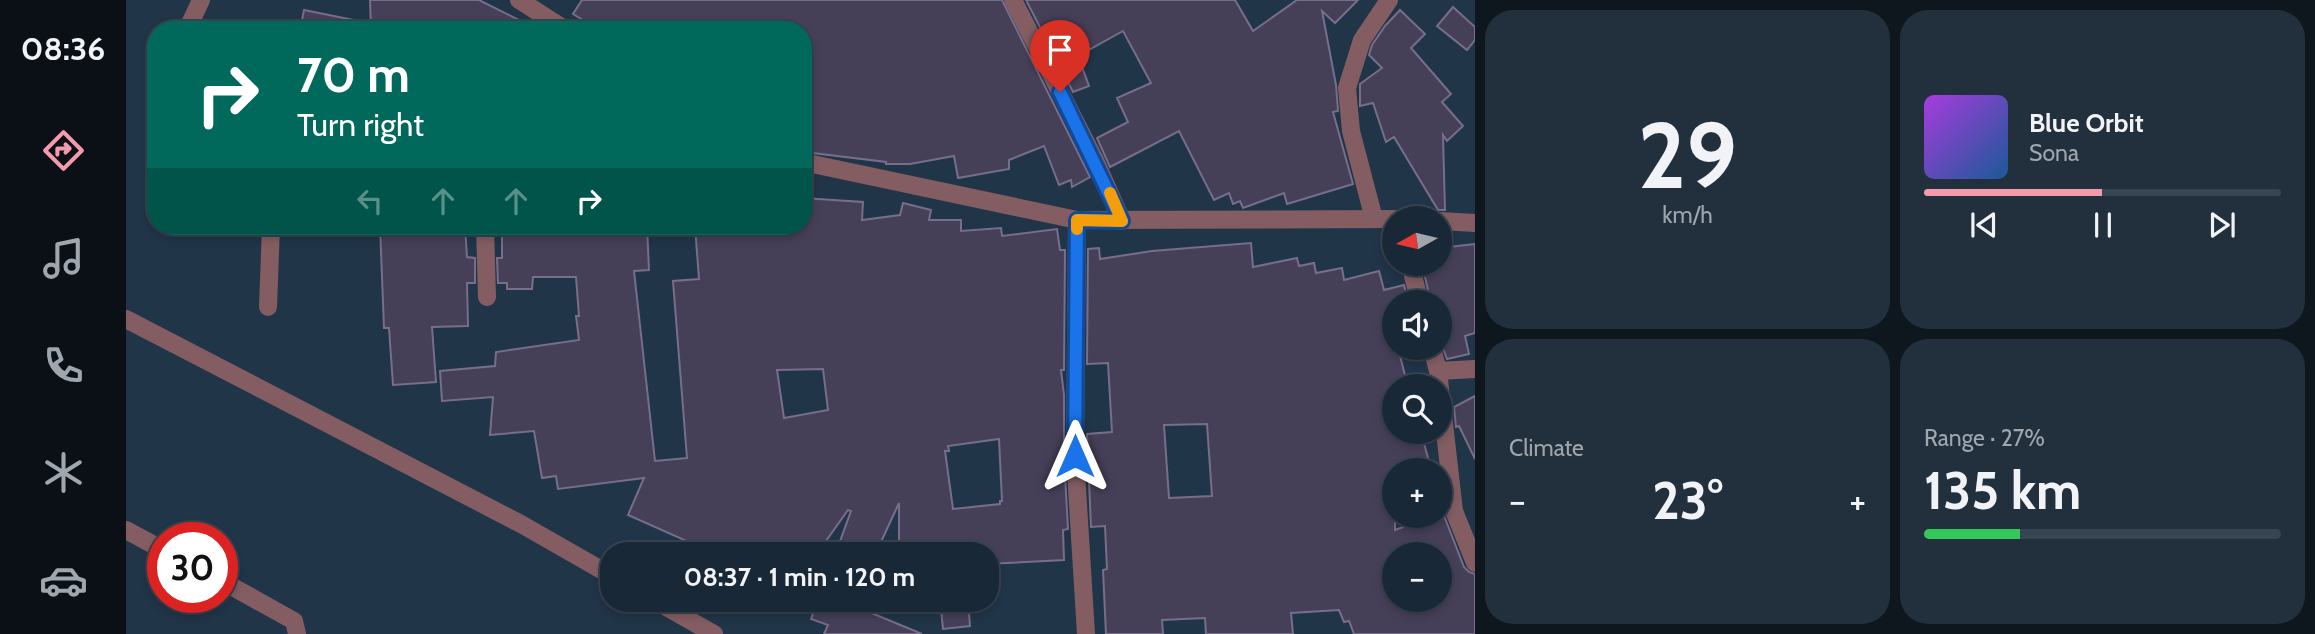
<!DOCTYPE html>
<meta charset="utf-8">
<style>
:root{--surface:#192836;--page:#22303e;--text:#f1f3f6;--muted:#9fa6ad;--line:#374451;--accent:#f39aac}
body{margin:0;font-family:Cabin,sans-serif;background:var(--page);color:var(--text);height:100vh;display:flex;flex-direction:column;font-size:26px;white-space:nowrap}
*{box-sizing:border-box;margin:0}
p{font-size:23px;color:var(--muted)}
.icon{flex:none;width:38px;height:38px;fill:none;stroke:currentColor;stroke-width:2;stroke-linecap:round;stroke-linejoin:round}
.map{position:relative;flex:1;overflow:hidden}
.sheet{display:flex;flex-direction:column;gap:10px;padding:10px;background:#0e161e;width:840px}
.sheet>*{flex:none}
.top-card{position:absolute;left:21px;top:21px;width:665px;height:214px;border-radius:28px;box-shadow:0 4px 10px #0003,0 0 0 2px var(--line);background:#00695c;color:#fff;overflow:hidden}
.needle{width:46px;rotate:262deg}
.controls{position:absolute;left:1256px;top:206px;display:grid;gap:14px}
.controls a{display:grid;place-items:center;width:70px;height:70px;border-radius:50%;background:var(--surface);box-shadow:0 4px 10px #0003,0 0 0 2px var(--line);font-size:35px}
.speed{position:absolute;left:21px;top:522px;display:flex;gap:14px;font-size:35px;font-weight:700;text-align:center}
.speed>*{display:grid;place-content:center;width:91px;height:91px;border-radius:50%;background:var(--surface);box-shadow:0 4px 10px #0003,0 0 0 2px var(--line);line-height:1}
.speed .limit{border:10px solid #d22;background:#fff;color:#111}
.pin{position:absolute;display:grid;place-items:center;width:60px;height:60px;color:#fff;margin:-72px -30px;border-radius:50% 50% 50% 0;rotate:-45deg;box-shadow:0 0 7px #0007}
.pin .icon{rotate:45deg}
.me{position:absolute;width:77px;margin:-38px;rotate:0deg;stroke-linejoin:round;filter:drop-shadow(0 0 5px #0008)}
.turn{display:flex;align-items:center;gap:24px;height:147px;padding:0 35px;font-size:32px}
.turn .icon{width:91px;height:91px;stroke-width:2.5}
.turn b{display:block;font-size:49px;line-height:60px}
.lanes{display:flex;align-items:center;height:66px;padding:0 35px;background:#0003;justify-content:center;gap:35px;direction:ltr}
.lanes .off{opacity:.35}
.big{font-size:52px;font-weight:700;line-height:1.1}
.sheet .card{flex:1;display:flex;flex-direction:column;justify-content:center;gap:10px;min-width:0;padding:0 24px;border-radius:28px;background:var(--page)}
.sheet .dial{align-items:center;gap:0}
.dial b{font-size:91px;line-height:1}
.song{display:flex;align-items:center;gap:21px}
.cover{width:84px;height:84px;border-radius:10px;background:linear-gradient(135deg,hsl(280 70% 55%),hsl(210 70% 35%))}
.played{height:7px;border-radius:4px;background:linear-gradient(90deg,var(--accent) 50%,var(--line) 50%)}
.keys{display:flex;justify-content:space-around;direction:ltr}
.heat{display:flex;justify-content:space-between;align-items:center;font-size:38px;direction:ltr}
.charge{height:10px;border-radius:5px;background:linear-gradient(90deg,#34c759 27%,var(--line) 0)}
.sheet .tiles{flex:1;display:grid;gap:10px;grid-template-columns:repeat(2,1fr)}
.trip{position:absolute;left:474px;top:542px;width:399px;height:70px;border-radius:28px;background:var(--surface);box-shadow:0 4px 10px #0003,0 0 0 2px var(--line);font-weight:700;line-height:70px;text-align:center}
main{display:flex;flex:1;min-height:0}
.menu{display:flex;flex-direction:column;width:126px;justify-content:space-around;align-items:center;background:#0a1016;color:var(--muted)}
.menu .icon{width:49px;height:49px}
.menu .current{color:var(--accent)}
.menu b{font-size:32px;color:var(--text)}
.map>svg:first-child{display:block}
.building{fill:#463f58;stroke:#766e8a;stroke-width:2;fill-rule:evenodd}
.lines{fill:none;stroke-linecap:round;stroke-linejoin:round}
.minor{stroke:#835d62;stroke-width:18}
.route-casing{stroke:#114b97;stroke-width:18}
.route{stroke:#1a73e8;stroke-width:12}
.slow{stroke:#f59e0b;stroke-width:12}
</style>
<main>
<nav class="menu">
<b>08:36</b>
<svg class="icon current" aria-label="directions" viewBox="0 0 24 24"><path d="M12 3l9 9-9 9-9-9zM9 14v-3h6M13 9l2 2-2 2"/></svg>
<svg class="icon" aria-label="music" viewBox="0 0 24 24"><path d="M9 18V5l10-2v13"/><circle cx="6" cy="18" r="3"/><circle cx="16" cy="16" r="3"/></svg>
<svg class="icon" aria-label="phone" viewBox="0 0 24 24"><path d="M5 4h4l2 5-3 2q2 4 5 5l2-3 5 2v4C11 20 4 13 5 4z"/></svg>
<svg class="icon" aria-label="climate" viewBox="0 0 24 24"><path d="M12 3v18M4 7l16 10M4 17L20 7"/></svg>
<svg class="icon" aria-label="car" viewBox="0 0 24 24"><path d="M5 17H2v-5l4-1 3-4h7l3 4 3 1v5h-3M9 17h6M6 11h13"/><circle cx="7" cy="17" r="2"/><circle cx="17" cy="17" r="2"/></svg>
</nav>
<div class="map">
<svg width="1349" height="634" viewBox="0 0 1349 634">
<rect width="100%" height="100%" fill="#213548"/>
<path class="building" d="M244 0H353L413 30 245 29Z
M456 0H876L964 177 946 187 945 180 933 185 918 146 883 160V169L832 178 828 156 784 164H760V162L687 153V137L677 136V30H473L447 14Z
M900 0H1109L1127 31 1171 0H1232L1209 23 1196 11 1210 85 1212 111 1207 112 1227 184 1161 204 1158 193 1117 208 1114 201 1107 204 1103 193 1088 200 1053 131 984 167 971 138 1002 122 991 98 1025 83 997 31 952 56 963 86 947 92Z
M1327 7 1349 27V40L1341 50 1311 26Z
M178 10 233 21 232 30H174Z
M1274 10 1299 34 1285 48 1325 94 1316 102 1337 126 1321 141 1317 135 1319 210H1312L1268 137 1260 142 1247 103 1234 106V84L1256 68 1243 55 1246 45 1259 26Z
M677 198 737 202 736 220 774 215 777 203 805 210 803 220H835V231L875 228 876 236 931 229 934 250H939L938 370H935L938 395V457L942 529 937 530 938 560 861 564V555H808L807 542 773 546V503L749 555H709L725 511 722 510 690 555H571L572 546 502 515 518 478 432 489 430 476 416 478 408 431 364 435 367 397 316 401 314 371 369 366 370 352 453 340 450 316H453L450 277H407L406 289H381V283H372L371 258H376V226H403V231L467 232V226H521L523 270 508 271 529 461 561 458 547 281 573 279 569 226H607L608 231 642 226H677ZM697 369 702 410 658 418 651 370ZM873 439 876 501H874V504L827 509 819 451H823L822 446Z
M254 226H339L341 257 349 258V283H341L342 326 306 327 310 382 267 385 263 328H258Z
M1125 243 1127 267 1171 258 1173 266 1188 263 1190 273 1216 268 1218 280 1253 271 1258 290 1278 285 1282 303H1269V319L1265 321 1269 336V348H1272L1282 387H1269V432H1295L1302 458 1281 464 1282 471H1269V530L1307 516H1314L1317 513 1338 567 1343 572 1349 574V634H1228L1223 621 1218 622 1213 610 1165 613 1167 634H1080L1079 618 1036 620 1037 634H980L977 570 981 569 979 526 965 527 961 434 986 432 982 363 961 364 962 249 973 248 974 259 1026 251ZM1081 424 1086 496 1043 498 1038 425ZM1269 555H1314V600H1269Z
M1349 244V333L1339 336 1343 354 1321 359 1314 340V303H1305L1296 264H1314V248Z
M1349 396V459L1333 426 1330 427 1328 407Z
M692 600H728L726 605 796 634H698L702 625 685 619Z
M814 600H842L844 626 817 629Z"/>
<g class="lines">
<path class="minor" d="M393 0 440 30
M887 0 968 158 996 221
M61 30 75 0
M677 162 951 220 1281 219
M1248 219 1225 131 1221 88 1236 40 1263 0
M951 220 949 456 960 634
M1314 221 1349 223
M359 226 361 297
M1284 264 1294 303
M142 307 145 226
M0 319 395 524 486 576
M1306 348 1312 371 1328 511 1349 563
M1312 371 1349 369
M0 530 37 550
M96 581 168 621 171 634
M528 600 588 634"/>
</g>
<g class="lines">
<g class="route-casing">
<path id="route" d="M934 92 996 221 951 220 949 456"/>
</g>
<use href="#route" class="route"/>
<path class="slow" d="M951 229V220L996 221 984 193"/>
</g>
</svg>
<div class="controls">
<a><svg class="needle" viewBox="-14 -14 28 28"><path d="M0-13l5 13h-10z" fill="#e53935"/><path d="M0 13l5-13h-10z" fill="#9fa6ad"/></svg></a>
<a><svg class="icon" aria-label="sound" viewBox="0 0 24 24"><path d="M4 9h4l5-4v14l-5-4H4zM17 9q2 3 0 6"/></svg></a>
<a><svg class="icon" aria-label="search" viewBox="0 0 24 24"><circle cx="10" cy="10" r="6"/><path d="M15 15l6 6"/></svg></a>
<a>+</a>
<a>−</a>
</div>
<div class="speed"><div class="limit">30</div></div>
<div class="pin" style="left:934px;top:92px;background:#d93025"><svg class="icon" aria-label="arrive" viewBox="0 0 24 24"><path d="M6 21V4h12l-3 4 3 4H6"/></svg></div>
<svg class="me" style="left:949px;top:456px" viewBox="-20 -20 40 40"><path d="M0-17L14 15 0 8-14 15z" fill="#1a73e8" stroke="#fff" stroke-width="4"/></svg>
<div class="trip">08:37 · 1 min · 120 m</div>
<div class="top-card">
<div class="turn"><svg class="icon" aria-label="right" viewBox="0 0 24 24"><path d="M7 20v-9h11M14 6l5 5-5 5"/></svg><div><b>70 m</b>Turn right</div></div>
<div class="lanes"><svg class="icon off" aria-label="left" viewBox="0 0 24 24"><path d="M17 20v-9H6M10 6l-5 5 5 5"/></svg><svg class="icon off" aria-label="ahead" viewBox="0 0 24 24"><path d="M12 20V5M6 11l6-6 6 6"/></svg><svg class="icon off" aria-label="ahead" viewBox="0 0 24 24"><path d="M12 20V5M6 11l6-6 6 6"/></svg><svg class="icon" aria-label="right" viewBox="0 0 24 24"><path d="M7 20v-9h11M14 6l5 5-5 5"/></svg></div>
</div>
</div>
<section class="sheet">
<div class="tiles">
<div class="card dial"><b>29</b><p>km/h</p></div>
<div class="card">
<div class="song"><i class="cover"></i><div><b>Blue Orbit</b><p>Sona</p></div></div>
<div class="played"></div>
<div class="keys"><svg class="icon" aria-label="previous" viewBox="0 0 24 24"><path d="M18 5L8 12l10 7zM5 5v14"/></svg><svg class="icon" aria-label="pause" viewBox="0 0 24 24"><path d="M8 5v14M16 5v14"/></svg><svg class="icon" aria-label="next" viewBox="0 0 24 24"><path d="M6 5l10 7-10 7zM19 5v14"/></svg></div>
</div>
<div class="card"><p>Climate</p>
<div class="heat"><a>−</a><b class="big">23°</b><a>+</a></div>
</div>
<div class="card"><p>Range · 27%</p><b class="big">135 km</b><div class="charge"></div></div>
</div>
</section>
</main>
